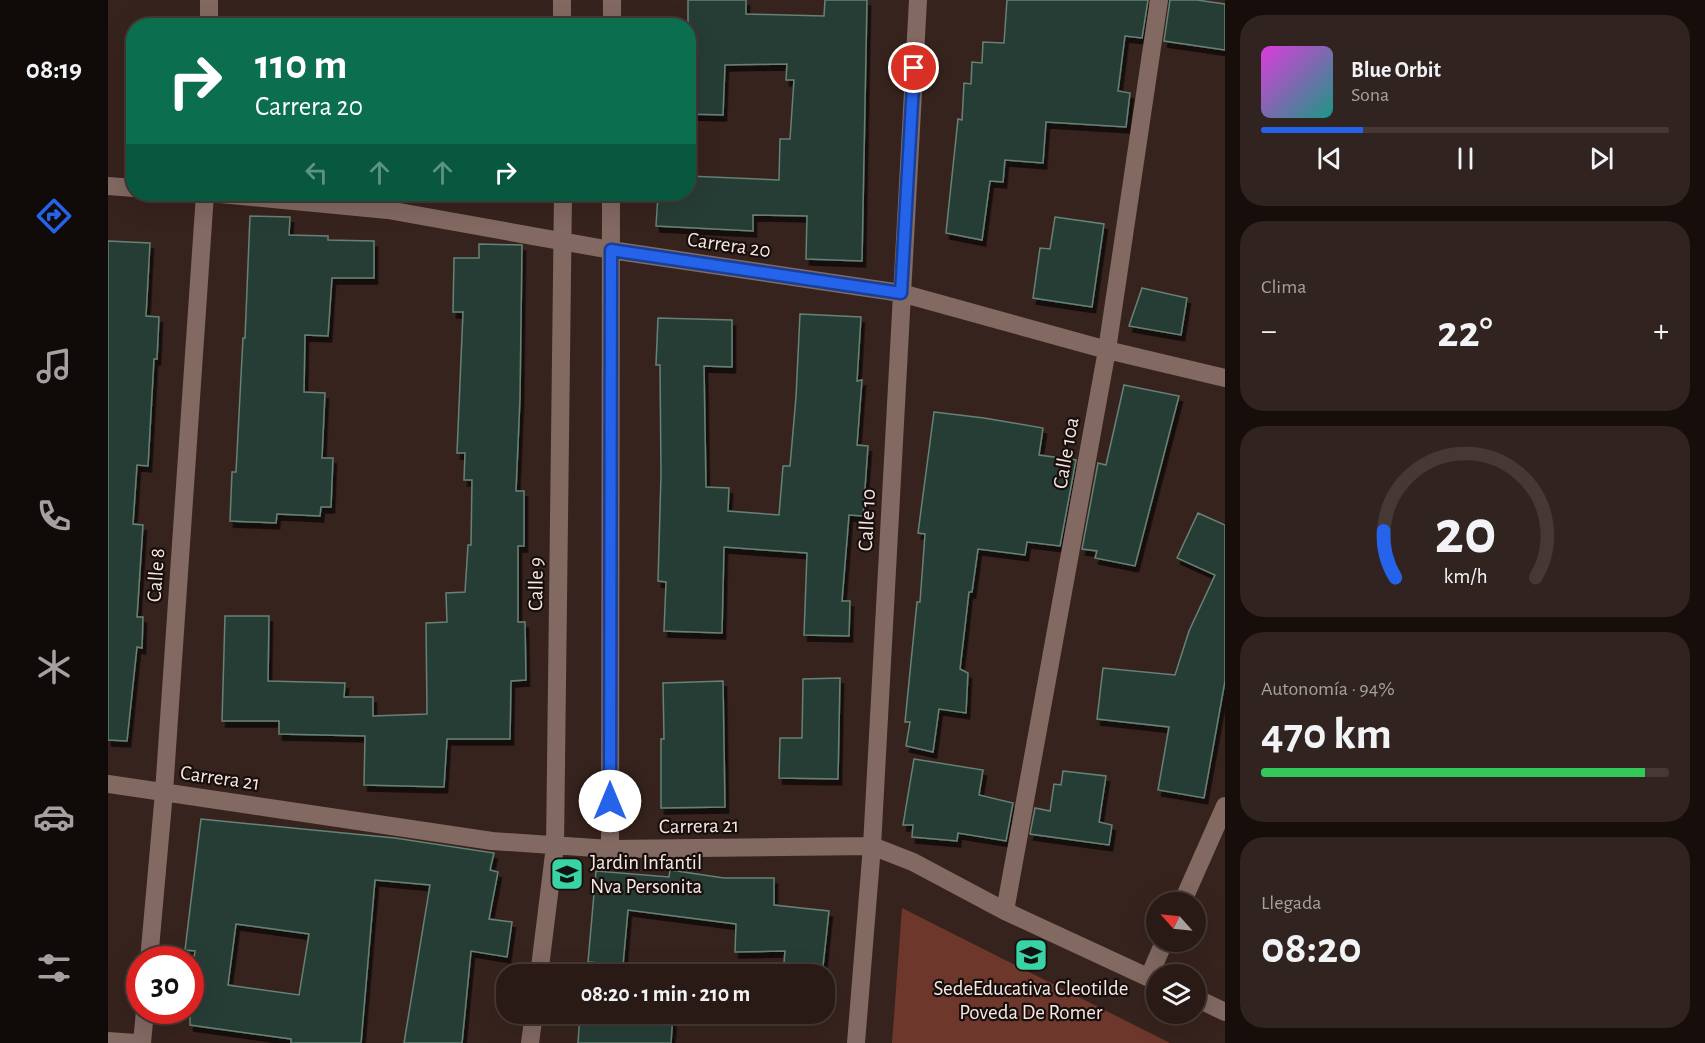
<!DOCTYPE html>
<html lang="es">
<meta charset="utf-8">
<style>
:root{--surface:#291a16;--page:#31231f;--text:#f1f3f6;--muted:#a5a1a1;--line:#453835;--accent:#2563eb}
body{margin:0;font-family:"Alegreya Sans",sans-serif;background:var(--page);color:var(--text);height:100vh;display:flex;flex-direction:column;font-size:22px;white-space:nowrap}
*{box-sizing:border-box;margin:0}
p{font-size:20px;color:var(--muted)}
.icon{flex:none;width:33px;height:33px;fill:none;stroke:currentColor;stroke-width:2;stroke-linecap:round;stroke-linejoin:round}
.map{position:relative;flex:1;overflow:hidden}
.panel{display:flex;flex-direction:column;gap:15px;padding:15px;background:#170e0c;width:480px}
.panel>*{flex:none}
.guide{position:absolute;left:18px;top:18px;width:570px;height:183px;border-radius:24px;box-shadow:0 6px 24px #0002,0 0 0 2px var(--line);background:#0b6e4f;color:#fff;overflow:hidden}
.needle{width:39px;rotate:297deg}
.buttons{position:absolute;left:1038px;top:892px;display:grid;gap:12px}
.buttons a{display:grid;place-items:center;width:60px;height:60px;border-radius:50%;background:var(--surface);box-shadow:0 6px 24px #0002,0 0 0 2px var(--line);font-size:30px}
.speed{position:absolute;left:18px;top:946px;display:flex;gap:12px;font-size:30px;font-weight:700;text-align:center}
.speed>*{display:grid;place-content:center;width:78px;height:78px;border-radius:50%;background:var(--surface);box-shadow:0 6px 24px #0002,0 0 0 2px var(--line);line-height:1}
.speed .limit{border:9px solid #d22;background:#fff;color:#111}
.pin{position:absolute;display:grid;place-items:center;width:51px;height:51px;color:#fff;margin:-26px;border:3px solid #fff;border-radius:50%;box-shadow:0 2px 6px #0007}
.me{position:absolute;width:66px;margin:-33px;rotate:0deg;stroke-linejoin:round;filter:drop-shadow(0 0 4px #0008)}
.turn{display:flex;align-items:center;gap:21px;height:126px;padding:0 30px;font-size:27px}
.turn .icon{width:78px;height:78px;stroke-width:2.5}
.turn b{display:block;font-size:42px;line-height:51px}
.lanes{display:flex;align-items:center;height:57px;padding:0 30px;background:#0003;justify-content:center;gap:30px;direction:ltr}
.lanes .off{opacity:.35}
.big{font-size:45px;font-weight:700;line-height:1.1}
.panel .widget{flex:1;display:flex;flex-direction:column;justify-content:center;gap:9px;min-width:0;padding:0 21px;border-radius:24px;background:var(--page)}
.panel .dial{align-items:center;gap:0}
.dial svg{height:156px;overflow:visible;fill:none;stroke:var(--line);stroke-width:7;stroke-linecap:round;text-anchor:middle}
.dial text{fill:var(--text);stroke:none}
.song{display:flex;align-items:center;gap:18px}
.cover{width:72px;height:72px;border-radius:9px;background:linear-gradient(135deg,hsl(300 70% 55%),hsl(170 70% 35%))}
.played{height:6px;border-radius:3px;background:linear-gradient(90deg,var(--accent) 25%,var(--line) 25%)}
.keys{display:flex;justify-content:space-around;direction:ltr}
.heat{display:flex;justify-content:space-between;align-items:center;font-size:33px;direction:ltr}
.charge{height:9px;border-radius:4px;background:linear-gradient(90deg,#34c759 94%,var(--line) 0)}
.trip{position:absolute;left:388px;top:964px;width:339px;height:60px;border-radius:24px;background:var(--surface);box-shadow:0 6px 24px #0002,0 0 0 2px var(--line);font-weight:700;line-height:60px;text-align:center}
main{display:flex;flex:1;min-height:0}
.tab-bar{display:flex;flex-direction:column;width:108px;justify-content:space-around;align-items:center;background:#100a09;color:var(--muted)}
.tab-bar .icon{width:42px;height:42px}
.tab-bar .active{color:var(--accent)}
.tab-bar b{font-size:27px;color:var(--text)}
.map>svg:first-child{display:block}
.green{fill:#6d382b}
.building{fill:#263e34;stroke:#678176;stroke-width:1.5;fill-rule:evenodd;filter:url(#shadow)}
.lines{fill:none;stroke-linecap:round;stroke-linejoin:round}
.minor{stroke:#826962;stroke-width:18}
.route-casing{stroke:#184099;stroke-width:15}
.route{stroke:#2563eb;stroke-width:10}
.labels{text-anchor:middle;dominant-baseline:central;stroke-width:4.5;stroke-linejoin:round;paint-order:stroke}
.street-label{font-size:21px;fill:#f6e7e3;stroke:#180f0c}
.poi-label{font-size:21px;fill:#f6e7e3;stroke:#180f0c;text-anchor:start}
</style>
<main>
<nav class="tab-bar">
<b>08:19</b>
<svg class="icon active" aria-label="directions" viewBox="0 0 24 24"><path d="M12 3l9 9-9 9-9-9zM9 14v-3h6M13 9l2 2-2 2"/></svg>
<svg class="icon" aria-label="music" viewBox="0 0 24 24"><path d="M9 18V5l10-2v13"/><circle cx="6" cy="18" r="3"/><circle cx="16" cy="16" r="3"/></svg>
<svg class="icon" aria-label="phone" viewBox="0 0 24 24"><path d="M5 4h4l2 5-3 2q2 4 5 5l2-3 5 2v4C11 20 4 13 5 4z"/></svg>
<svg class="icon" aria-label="climate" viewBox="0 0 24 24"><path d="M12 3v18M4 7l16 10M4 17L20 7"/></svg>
<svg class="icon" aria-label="car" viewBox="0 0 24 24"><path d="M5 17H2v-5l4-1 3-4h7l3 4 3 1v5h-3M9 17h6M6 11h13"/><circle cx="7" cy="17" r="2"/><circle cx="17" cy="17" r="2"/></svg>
<svg class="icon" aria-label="filters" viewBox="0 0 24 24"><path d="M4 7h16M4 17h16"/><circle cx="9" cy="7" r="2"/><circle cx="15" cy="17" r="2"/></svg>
</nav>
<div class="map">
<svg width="1117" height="1043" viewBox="0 0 1117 1043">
<defs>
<filter id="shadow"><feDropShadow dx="3.5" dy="6" stdDeviation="0" flood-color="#0009"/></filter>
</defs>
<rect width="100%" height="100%" fill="#37231d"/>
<path class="green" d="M794 908 1062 1043H784Z"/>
<path class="building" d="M580 0H638V14L716 16 717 0H759L754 261 698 259 699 216 645 215V231L548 226 550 194H580V176L671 180 672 139H682L686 80H678L679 64 617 65 615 115 580 114Z
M899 0H1040L1034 38 1017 36 1010 91 1022 93 1018 127 938 122 935 163 897 160 895 182 882 181 874 240 838 233 850 119 854 120 856 83 863 84 864 62 874 63 875 42 896 43Z
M1062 0H1089L1117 4V50L1056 41Z
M142 216 182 217 181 235 220 236V240L266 241V278H224L220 336 197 335 196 392 217 393 214 458H225L223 507H213L212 516 169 514 168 523 122 521 124 472H128L135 338H137Z
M947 217 996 224 984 307 925 298 932 248 942 249Z
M0 241 42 243 38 316 51 317 49 359H46L40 466 29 465 25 524 35 525 29 617H35L34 648 29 647 19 741 0 740Z
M371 244 414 245 412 398 408 491H416V546H410V622H417L418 680 403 681 402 739H339L336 787 256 785 257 736 171 734V721H114L117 616H161L160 681 237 683 236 697H265V716L319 714 318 623 339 622 338 593 357 592 360 545H363L364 480H356L357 453H349L355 312H345L346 258H371Z
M1034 288 1079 298 1073 335 1021 326Z
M692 314 753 317 749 381 754 380 749 445 760 446 755 516 741 515 734 601H742L741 636 696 635 699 553 616 547 614 633 556 631 558 582 550 581 553 475 552 365H548L550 318 624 320V367L596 366 598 487 621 488 620 511 671 515 675 466H682L688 397Z
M1016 385 1071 396 1027 566 987 558 989 551 974 549 990 463 998 465Z
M826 412 876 418 935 428 931 455 968 460 952 546 919 542 917 555 870 549 864 592H861L852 669 860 673 858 713 831 709 825 752 798 746 802 722H797L809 602H812L817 534 810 533Z
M1090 513 1117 525V681L1096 798 1050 790 1061 727 989 719 995 668 1067 675 1081 631 1107 575 1069 558Z
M732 678 730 779 671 778 672 738H694L695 679Z
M615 681 617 807 553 808V739H556L555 683Z
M806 759 875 770 871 795 905 803 898 841 850 833 849 841 804 837 805 825H795Z
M955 771 998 776 991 822 1004 825 1001 845 922 834 927 808 942 811 946 784 953 785Z
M93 819 287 838 386 853 382 870 390 872 381 919 404 922 399 957 363 951 354 1043H296L322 885 267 880 253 1043H183V1039L82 1025V985L87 951 77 950ZM128 924 201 934 191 995 120 985Z
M562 870 616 878H666V905L721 911 714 975H675L677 951 627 952 628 924 520 910 515 965 480 962 488 871 561 877Z
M472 1014H565L563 1043H470Z"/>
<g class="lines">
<path class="minor" d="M454 0V26
M101 26V0
M504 26V0
M0 186 26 188
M112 194 280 210 503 250 793 293 999 350 1117 378
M0 784 384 841 502 849 764 846 805 862 897 911 1048 981
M502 849 503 194
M1074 903 1117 806
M897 911 999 350 1051 0
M41 960 56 792 97 194
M431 975 447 846 455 194
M1041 977 1056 942
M1088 998 1117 1012
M0 1041 28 1043
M34 1043 37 1011
M422 1043 426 1014
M748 1043 764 846 810 0"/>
</g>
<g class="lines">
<g class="route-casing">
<path id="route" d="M502 801 503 250 793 293 806 68"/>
</g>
<use href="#route" class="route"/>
</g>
<defs>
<g id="school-square" transform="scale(1.725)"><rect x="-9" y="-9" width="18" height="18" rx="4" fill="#39d4a5" stroke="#180f0c"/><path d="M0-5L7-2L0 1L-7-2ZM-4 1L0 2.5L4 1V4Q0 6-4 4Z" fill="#111"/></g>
</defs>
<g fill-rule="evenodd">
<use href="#school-square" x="459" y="874"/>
<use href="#school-square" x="923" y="955"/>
</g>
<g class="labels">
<g class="street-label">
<text transform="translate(621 245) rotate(8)">Carrera 20</text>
<text transform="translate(958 453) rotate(-80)">Calle 10a</text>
<text transform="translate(759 520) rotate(-87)">Calle 10</text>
<text transform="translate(48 575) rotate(-86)">Calle 8</text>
<text transform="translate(428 584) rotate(-89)">Calle 9</text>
<text transform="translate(112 778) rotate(8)">Carrera 21</text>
<text transform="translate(591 826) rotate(-1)">Carrera 21</text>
</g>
<g class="poi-label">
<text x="482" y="862">Jardin Infantil<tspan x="482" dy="24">Nva Personita</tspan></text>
<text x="923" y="988" text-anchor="middle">SedeEducativa Cleotilde<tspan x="923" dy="24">Poveda De Romer</tspan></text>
</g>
</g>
</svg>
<div class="buttons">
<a><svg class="needle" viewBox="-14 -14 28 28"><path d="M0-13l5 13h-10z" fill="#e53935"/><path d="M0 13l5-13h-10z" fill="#a5a1a1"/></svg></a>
<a><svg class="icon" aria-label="layers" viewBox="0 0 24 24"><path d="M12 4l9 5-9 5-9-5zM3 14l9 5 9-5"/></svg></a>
</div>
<div class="speed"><div class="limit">30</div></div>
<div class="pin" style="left:806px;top:68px;background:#d93025"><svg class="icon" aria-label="arrive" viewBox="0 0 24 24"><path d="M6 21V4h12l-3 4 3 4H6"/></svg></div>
<svg class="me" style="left:502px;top:801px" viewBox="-20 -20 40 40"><circle r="19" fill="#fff"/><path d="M0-13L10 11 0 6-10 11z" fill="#2563eb"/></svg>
<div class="trip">08:20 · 1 min · 210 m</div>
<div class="guide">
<div class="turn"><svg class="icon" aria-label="right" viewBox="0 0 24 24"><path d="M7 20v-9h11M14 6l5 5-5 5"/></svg><div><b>110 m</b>Carrera 20</div></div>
<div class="lanes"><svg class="icon off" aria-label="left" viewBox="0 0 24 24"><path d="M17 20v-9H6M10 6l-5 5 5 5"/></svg><svg class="icon off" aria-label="ahead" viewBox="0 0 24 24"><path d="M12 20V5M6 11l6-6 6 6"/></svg><svg class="icon off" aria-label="ahead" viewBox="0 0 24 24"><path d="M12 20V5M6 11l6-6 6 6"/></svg><svg class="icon" aria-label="right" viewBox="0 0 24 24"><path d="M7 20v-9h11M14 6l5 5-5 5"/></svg></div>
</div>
</div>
<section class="panel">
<div class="widget">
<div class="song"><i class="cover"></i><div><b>Blue Orbit</b><p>Sona</p></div></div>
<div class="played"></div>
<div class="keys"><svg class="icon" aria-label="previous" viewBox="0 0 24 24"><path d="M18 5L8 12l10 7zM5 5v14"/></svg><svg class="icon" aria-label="pause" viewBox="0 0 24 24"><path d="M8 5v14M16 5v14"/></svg><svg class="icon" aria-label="next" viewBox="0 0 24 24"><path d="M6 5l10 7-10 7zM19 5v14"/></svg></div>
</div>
<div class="widget"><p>Clima</p>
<div class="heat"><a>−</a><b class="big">22°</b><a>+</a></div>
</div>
<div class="widget dial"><svg viewBox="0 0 100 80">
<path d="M14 69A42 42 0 1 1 86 69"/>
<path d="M14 69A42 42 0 0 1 8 45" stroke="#2563eb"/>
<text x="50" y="56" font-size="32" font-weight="700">20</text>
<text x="50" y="72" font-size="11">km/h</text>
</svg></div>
<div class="widget"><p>Autonomía · 94%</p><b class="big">470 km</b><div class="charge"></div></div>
<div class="widget"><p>Llegada</p><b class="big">08:20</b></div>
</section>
</main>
